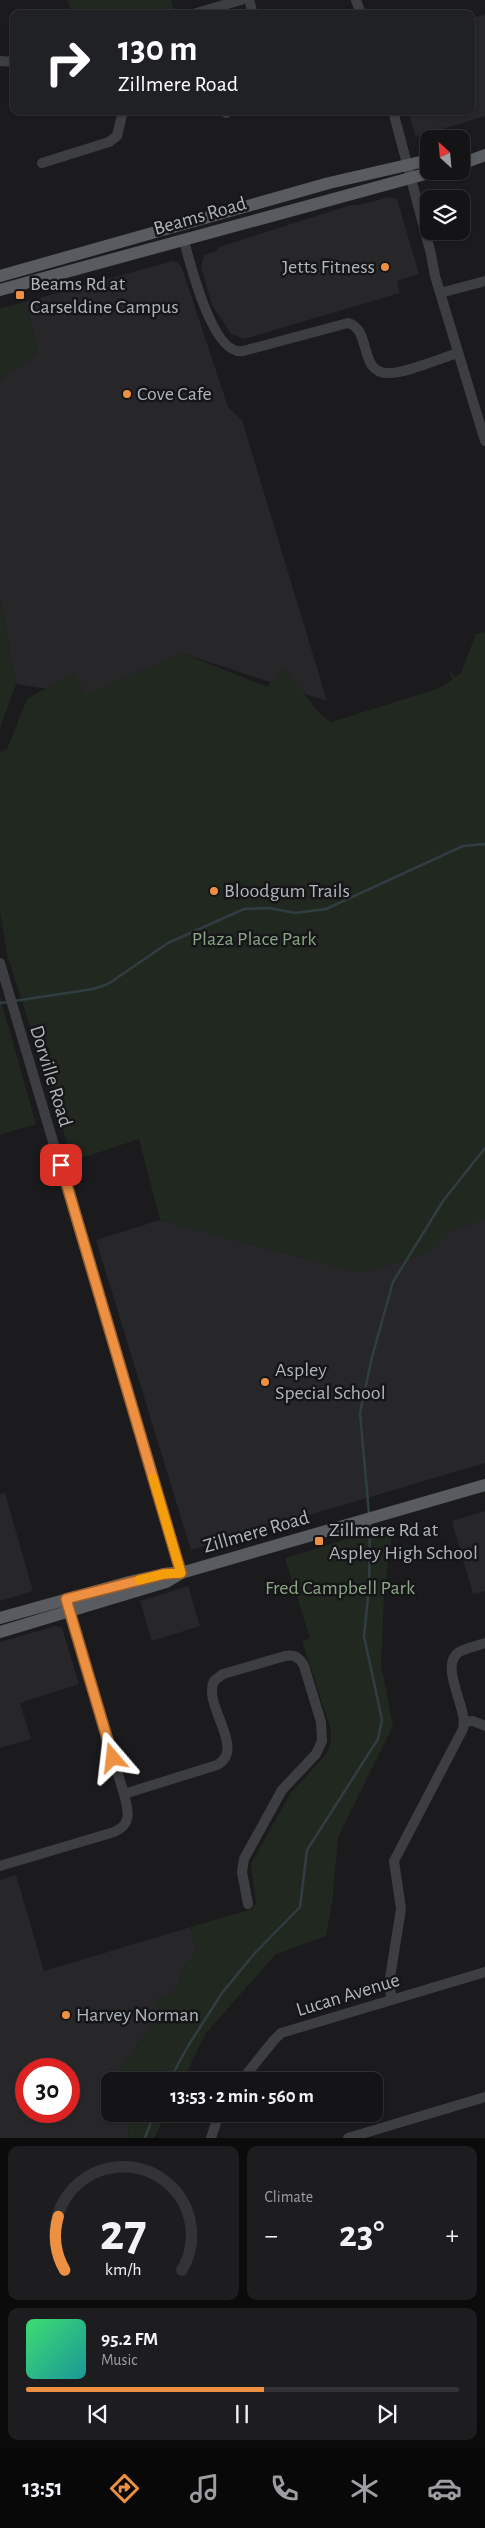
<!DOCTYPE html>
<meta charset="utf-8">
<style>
:root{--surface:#141416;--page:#1d1d1f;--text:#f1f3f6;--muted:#9d9ea1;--line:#333335;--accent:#ee9042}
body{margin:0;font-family:"Alegreya Sans",sans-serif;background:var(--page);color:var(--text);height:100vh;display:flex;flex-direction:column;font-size:19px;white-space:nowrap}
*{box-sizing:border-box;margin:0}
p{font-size:16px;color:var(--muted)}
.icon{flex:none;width:28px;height:28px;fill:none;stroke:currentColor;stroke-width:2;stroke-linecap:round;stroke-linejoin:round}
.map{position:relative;height:2138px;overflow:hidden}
.panel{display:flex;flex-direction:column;gap:8px;padding:8px;background:#0b0b0c;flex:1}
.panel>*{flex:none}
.top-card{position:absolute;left:10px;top:10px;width:465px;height:105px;border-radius:10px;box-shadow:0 1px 4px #0004,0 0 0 1px var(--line);background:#202124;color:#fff;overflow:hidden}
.needle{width:32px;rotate:334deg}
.fabs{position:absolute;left:420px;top:130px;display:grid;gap:10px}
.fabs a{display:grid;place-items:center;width:50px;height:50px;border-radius:10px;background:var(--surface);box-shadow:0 1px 4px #0004,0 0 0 1px var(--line);font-size:25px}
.speed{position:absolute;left:15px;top:2058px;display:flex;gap:10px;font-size:25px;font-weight:700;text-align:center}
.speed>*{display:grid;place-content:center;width:65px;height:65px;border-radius:50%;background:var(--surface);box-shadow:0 1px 4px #0004,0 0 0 1px var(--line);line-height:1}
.speed .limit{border:8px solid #d22;background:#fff;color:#111}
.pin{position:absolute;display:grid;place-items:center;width:42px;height:42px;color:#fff;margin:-21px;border-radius:10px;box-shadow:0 2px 8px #0006}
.me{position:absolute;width:55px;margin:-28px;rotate:343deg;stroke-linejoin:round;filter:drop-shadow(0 0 4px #0008)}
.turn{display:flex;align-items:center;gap:18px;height:105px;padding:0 25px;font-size:22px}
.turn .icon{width:65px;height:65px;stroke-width:2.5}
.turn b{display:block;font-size:35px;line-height:42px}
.big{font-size:38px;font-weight:700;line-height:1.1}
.panel .tile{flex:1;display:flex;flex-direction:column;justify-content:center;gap:8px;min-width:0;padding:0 18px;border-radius:10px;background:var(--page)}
.panel .dial{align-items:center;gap:0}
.dial svg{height:130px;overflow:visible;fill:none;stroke:var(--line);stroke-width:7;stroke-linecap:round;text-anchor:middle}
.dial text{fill:var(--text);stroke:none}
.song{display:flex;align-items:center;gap:15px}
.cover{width:60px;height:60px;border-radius:8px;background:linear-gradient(135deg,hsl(140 70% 55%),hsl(180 70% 35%))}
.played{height:5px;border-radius:2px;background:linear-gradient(90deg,var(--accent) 55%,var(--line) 55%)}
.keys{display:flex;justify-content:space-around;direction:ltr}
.heat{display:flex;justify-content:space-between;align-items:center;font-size:28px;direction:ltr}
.panel .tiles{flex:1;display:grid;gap:8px;grid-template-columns:1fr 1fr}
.tile:last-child{grid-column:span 2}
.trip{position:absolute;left:101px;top:2072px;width:282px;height:50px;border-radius:10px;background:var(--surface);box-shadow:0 1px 4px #0004,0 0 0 1px var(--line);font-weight:700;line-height:50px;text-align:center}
.tab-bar{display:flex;height:80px;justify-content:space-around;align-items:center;background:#080809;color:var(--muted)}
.tab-bar .icon{width:35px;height:35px}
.tab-bar .on{color:var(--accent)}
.tab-bar b{font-size:22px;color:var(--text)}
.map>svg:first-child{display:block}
.built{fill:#27272a;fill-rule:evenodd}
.green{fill:#212820}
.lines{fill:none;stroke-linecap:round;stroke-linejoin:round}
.stream{stroke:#303d41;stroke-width:2.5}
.minor{stroke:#3c3e42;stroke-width:10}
.major{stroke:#585c61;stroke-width:12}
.route-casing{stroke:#9b5e2b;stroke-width:12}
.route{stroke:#ee9042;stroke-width:9}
.slow{stroke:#f59e0b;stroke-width:9}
.poi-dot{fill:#ee9042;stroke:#161618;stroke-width:2}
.labels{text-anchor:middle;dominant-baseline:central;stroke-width:5;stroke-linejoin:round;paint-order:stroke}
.street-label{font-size:20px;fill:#aeb5bc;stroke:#161618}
.poi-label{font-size:20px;fill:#aeb5bc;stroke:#161618;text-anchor:start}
.park-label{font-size:20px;fill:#8aa685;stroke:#161618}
</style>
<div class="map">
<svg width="485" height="2138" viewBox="0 0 485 2138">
<rect width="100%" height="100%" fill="#1b1b1d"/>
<path class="built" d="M485 14V116L416 137 408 111H471V19Z
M389 197 397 199 419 274 397 281 400 293 244 339 231 334 212 305 201 267 204 255 216 251 219 247 351 205H358Z
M172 261 177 262 182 268 228 407 242 420 327 701 182 653 86 695 16 684 0 600V380L38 353 25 302Z
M485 1218V1463L191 1550 96 1240 160 1220 360 1273 428 1253 450 1231Z
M5 1493 33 1591 0 1601V1494Z
M485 1511V1591L473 1594 452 1521Z
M188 1586 200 1626 152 1641 140 1601Z
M55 1626 62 1628 79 1684 20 1703 31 1739 0 1748V1642Z
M16 1875 44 1971 191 1927 197 1952 180 1972 179 1986 166 1998 158 1997 152 2026 121 2067 125 2081H110V2114H130L128 2138H0V1880ZM26 2069H69V2111H26Z"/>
<path class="green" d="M67 0H171L175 14H72Z
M25 302 38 353 0 380V308Z
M0 600 16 684 0 728Z
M485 632V1218L450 1231 428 1253 360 1273 160 1220 139 1139 73 1161 7 954 0 911V752L7 749 27 699 75 671 86 695 182 653 267 687 283 667 320 714 331 722 437 689 452 680 450 671 456 677 461 673 476 634Z
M0 997 36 1124 0 1135Z
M393 1525 384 1595 381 1664 393 1726 338 1837 332 1904 326 1936 276 1954 206 2033 182 2081H125L121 2067 152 2026 158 1996 166 1997 179 1986 180 1972 197 1952 191 1927 252 1909 256 1903 251 1864 290 1794 327 1753 331 1742V1730L302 1641 310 1638 285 1558Z
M130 2114H166L154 2138H128Z"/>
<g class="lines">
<path class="stream" d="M14 1001 93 989 108 984 168 943 244 909 270 908 295 913 326 909 463 846 485 844
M0 1003 8 1002
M369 1514 360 1413 372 1357 393 1282 443 1201 485 1148
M169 2081 188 2046 222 1993 254 1954 300 1907 307 1850 378 1739 382 1720 364 1636 369 1588 370 1522
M145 2138 154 2114"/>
<path class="minor" d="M249 0 253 14
M356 0 361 14
M193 14 241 0
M0 61 14 62
M393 111 431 254 435 276 485 441
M226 113 229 111
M42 163 109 142 117 136 123 111
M184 241C190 263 213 357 243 351L348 323C372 329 358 373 388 373 404 374 441 358 458 353
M440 293 485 281
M0 963 181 1573
M464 1722 473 1721 485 1726
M124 1794 217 1765C247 1749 202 1705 214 1681L223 1674 285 1656C295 1654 300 1658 304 1666L321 1722 322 1741 316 1754 282 1790 244 1859 242 1872 248 1904
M0 1866 114 1832C133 1824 128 1810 124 1794L67 1605
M392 2000 389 1984 401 1909 394 1861 463 1729C469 1709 438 1666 459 1652 466 1648 477 1646 485 1643
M241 2081 274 2040 281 2033 485 1972
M211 2138 219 2114
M348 2138 485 2097"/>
<path class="major" d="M461 164 485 155
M0 276 329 183 429 160
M0 290 436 171
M0 1618 129 1582 164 1574 174 1573
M0 1632 166 1582 181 1573 485 1485"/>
</g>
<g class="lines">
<g class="route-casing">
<path id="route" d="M61 1165 181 1573 164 1574 66 1599 113 1758"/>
</g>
<use href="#route" class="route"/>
<path class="slow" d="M139 1580 164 1574 181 1573 153 1478"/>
</g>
<g class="poi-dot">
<circle cx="385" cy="267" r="5"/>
<rect x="15" y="290" width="10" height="10" rx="2.5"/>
<circle cx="127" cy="394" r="5"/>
<circle cx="214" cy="891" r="5"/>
<circle cx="265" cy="1382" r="5"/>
<rect x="314" y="1536" width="10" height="10" rx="2.5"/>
<circle cx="66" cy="2015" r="5"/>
</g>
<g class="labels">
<g class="street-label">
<text transform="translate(200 216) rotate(-16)">Beams Road</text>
<text transform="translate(51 1076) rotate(73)">Dorville Road</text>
<text transform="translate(256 1532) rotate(-16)">Zillmere Road</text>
<text transform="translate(348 1995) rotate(-17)">Lucan Avenue</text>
</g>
<g class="poi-label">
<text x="375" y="267" text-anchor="end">Jetts Fitness</text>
<text x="30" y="284">Beams Rd at<tspan x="30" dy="23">Carseldine Campus</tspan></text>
<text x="137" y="394">Cove Cafe</text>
<text x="224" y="891">Bloodgum Trails</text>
<text x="275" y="1370">Aspley<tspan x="275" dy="23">Special School</tspan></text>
<text x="329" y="1530">Zillmere Rd at<tspan x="329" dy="23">Aspley High School</tspan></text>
<text x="76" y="2015">Harvey Norman</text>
</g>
<g class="park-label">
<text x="254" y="939">Plaza Place Park</text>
<text x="340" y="1588">Fred Campbell Park</text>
</g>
</g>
</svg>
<div class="fabs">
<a><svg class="needle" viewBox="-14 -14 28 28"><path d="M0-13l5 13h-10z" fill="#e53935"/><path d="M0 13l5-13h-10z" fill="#9d9ea1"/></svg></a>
<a><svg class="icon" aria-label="layers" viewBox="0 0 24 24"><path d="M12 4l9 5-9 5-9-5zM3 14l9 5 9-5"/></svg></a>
</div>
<div class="speed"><div class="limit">30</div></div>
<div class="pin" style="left:61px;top:1165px;background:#d93025"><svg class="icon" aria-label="arrive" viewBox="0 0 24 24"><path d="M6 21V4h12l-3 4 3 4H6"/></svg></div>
<svg class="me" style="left:113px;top:1758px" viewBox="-20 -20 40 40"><path d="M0-17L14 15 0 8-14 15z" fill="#ee9042" stroke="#fff" stroke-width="4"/></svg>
<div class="trip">13:53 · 2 min · 560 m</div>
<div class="top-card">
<div class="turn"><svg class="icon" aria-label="right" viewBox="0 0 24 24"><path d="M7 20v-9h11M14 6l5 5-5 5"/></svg><div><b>130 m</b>Zillmere Road</div></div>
</div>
</div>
<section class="panel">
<div class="tiles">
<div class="tile dial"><svg viewBox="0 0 100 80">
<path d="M14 69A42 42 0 1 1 86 69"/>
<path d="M14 69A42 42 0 0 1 10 36" stroke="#ee9042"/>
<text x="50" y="56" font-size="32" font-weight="700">27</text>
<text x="50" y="72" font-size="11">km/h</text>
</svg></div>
<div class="tile"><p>Climate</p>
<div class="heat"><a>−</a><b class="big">23°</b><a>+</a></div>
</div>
<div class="tile">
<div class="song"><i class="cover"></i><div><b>95.2 FM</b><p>Music</p></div></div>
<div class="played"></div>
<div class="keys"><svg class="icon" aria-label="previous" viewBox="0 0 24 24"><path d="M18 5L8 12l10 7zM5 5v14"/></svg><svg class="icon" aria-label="pause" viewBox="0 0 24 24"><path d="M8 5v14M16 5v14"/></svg><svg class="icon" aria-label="next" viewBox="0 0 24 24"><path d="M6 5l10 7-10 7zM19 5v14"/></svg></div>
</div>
</div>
</section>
<nav class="tab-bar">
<b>13:51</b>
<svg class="icon on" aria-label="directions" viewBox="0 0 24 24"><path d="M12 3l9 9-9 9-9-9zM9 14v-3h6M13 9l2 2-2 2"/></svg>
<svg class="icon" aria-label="music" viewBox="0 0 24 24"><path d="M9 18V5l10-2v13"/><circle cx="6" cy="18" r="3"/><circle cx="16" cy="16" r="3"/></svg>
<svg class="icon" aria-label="phone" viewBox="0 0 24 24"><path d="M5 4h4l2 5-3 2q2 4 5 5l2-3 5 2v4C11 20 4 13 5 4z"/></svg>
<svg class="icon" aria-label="climate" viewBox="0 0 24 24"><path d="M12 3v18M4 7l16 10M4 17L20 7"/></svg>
<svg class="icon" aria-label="car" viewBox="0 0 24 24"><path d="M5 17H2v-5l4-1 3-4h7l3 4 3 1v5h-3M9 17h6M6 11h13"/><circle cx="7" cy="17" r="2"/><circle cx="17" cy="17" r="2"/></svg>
</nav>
